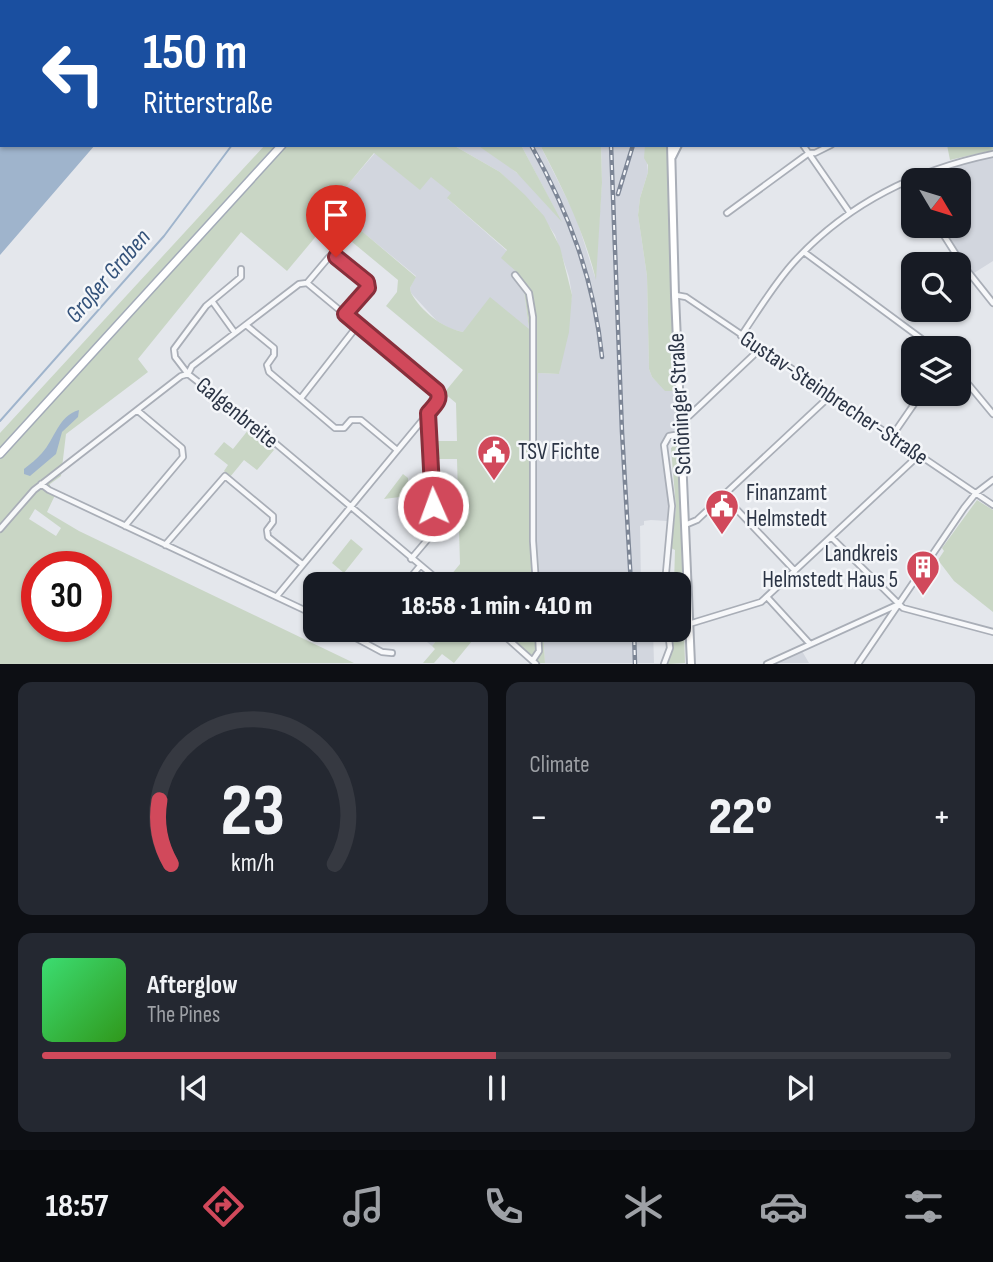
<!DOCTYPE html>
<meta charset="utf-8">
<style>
:root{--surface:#171b24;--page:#242831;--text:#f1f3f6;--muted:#9ea1a6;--line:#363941;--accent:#d1495b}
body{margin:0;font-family:"Sofia Sans Condensed",sans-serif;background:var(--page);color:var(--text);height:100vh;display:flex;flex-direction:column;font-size:26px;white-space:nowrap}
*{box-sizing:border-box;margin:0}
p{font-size:23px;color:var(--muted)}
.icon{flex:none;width:38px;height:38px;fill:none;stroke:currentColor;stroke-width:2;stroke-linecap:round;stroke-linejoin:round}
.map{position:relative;height:664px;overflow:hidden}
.side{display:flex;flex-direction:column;gap:18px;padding:18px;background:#0d0f14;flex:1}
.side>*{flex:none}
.top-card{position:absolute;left:0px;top:0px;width:994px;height:147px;box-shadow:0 2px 5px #0004;background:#1a4fa0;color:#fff;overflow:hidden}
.needle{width:46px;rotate:128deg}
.tools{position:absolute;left:901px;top:168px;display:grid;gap:14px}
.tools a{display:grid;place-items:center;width:70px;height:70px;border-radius:14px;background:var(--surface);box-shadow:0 2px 5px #0004;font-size:35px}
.speed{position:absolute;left:21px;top:551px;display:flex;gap:14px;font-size:35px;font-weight:700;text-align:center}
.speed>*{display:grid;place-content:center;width:91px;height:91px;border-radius:50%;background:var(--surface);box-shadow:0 2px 5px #0004;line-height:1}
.speed .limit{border:10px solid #d22;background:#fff;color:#111}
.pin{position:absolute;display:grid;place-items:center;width:60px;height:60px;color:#fff;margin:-72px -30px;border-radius:50% 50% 50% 0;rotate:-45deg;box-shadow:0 0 7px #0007}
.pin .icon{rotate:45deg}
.me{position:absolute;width:77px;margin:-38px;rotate:358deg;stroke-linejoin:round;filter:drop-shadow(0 0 5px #0008)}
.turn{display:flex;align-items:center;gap:24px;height:147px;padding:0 28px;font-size:32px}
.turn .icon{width:91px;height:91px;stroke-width:2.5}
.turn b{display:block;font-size:49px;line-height:60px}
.big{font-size:52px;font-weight:800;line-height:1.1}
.side .card{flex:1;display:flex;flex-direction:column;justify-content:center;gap:10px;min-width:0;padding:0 24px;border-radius:14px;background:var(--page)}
.side .dial{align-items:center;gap:0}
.dial svg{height:182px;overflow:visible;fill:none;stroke:var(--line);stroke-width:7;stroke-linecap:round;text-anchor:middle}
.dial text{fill:var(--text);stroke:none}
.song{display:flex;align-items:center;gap:21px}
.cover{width:84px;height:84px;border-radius:10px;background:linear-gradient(135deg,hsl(140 70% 55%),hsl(110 70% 35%))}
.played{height:7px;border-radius:4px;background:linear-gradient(90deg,var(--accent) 50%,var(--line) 50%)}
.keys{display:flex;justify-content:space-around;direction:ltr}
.heat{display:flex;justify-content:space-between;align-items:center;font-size:38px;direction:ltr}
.side .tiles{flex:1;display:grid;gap:18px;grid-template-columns:1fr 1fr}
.card:last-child{grid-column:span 2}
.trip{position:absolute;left:303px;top:572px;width:388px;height:70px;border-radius:14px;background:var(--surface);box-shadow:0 2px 5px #0004;font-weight:800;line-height:70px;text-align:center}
.dock{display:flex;height:112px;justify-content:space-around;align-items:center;background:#090b0e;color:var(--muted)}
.dock .icon{width:49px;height:49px}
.dock .selected{color:var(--accent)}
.dock b{font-size:32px;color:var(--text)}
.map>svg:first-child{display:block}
.built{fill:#d2d6de}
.green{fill:#c9d6c5;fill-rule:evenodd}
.water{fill:#9fb4cc}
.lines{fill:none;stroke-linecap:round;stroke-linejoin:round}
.stream{stroke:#9fb4cc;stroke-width:2}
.minor-casing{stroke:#a9aeb7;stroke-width:8}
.secondary-casing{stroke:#a9aeb7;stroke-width:10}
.primary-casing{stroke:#a3abb8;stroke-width:10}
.minor{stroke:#f7f8fa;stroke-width:4.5}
.secondary{stroke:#fff;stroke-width:6}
.primary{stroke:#fff;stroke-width:7}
.rail-casing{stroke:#7d8696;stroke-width:4.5}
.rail{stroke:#f4f6f9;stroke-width:2;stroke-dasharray:5;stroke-linecap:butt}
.route-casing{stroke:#882f3b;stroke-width:18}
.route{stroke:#d1495b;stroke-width:12}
.labels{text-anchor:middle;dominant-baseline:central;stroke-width:5;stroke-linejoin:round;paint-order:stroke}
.street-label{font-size:23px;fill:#2b3445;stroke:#f4f6f9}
.poi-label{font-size:23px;fill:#2b3445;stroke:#f4f6f9;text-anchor:start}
.water-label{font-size:24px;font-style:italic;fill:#34527a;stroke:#f4f6f9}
</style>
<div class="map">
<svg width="993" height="664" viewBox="0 0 993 664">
<rect width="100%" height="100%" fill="#e4e7ec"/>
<path class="built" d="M453 145H477L505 163 525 180 560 219 521 145H540L576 217 595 277 602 183 601 145H645L648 172 640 198 638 215 647 276 649 369 652 377 658 383 676 391 678 435 668 438 666 443 669 490 667 521 651 520 644 521V525L640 526 641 584H540L536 535 538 373 559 374 572 295 569 277 555 235 536 207 500 172Z
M375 153 420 189 431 176 452 193 448 199 507 251 524 291 529 329 463 332 451 329 437 321 411 293 410 288 416 276 330 205Z
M993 157V261L974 273 957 250 944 226H959V180H928V178L938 170Z
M412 630H445L432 646Z
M543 630H653L654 663H545Z
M802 651 809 663H774Z"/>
<path class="green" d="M745 0H993V8L992 2H743Z
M993 107V150L950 160 947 145H992Z
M265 145H453L500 172 525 195 544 216 560 247 572 295 569 332 559 374 538 373 536 535 540 584H437L442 578 446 581 460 564 457 459H435L434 441H457L456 403 444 393 463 370 386 306 397 292 398 280 328 222 287 271 241 232 138 359 148 372 66 434 61 476 50 484V488L57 491 47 512 79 531 354 663 0 664V433ZM374 153 420 190 431 177 451 193 447 198 507 250 501 258 518 273 515 278 524 291 529 329 490 297 463 332C441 327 422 312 411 293L410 288 416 277 331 205ZM35 509 61 528 56 536 29 519ZM37 567H96V626H37Z
M477 145H521L562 222 516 172Z
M540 145H601L602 183 596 280C584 231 563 189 540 145Z
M645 145H674L667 156 676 391H665L652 377 649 369 647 276 638 215 640 198 648 172V165L644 158Z
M249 429 274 450 257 470 244 460 230 477 224 471 228 465 214 454 224 442 233 449Z
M678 442 685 663 668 664 672 649V630H679V584H674L675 550 671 548 676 508 671 448Z
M403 474 408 478V496L384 499Z
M977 500 993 510V612L954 581 938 560 944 551 942 548Z
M351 539 363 549 344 573 332 563Z
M445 630H481L454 663 442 654 434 663H423L435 649 432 646Z
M493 630H543L545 663H537L536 656H524Z"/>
<path class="water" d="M0 0H194L2 2V145H95L0 255Z
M79 410 78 417 62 432 56 454 30 476 24 474V469C30 464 37 459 42 453 55 439 58 416 79 410Z"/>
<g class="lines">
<path class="stream" d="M323 2 324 0
M0 421 164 236 232 145"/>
<g class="minor-casing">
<path id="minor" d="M992 73H993
M803 145 850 213
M727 213 809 153H815L831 145
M938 226 962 264 993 303
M804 252 934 348
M241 269V277L206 306 174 349 175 357 188 374 192 366 299 284 307 283 437 391 439 400 277 596
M515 275 529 293 533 317V541L536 584
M307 283 329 257H336L367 282V288L345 314
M675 295 686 297 993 505
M212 301 235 333
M246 325 274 348V355L267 365 269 372 335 428H344L351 420H361L397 450
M741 336C758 311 774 284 794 262 848 203 916 170 993 154
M959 373 993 414
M301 398 358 325
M680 417 689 416 761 348
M892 436 921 394
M41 484 49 490 315 615
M724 496 795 571
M685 525 697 520 830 396
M125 526 183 457 182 448 138 411
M0 529 34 490 181 376 188 374 256 427 443 584
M831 537 903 608 993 632
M165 545 225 476 273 516V522L267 530 268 537 302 564
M411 559 433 533 428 414
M405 584 420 566
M665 584 672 506 664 445 669 436 681 434
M767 597 810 644
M689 624 761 602 919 455
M341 630 382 652 392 653
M498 630 536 664
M360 639 368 630
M533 660 539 651 538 630
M664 664 670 648 668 630
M767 664 897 605
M858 664 964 508 976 493 993 480"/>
</g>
<g class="secondary-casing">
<path id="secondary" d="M527 2V0
M992 12H993
M671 145 675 295 691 664
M672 157 678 145"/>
</g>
<g class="primary-casing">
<path id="primary" d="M423 2 425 0
M0 454 282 145"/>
</g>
<use href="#minor" class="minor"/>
<use href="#secondary" class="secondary"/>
<use href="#primary" class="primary"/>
<g class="rail-casing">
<path id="rail" d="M457 0 458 2
M609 2V0
M717 2 718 0
M531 145C569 213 594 279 602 357
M611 145 622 432 631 584
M618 194 633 145
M634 630 635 664"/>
</g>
<use href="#rail" class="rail"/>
</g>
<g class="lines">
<g class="route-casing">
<path id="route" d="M336 257 367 282 368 288 345 314 437 391C442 400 434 406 428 413L433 506"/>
</g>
<use href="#route" class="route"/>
</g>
<defs>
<g id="civic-pin" transform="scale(1.75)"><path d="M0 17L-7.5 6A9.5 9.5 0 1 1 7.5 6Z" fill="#d1495b" stroke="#f4f6f9"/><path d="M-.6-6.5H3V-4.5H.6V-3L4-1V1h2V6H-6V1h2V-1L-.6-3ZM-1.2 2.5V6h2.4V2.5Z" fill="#fff"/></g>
<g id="building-pin" transform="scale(1.75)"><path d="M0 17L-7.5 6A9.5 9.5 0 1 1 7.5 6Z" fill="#d1495b" stroke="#f4f6f9"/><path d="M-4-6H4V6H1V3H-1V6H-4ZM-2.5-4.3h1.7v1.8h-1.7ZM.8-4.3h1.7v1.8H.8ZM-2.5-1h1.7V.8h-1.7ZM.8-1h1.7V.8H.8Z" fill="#fff"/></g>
</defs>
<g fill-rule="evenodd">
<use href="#civic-pin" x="494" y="452"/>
<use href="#civic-pin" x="722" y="506"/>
<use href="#building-pin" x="923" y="567"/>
</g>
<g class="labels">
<g class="street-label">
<text transform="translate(834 398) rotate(34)">Gustav-Steinbrecher-Straße</text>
<text transform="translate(680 404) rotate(-93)">Schöninger Straße</text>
<text transform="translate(237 413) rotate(39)">Galgenbreite</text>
</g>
<g class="poi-label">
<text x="518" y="452">TSV Fichte</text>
<text x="746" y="493">Finanzamt<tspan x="746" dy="26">Helmstedt</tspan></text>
<text x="898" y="554" text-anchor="end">Landkreis<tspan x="898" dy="26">Helmstedt Haus 5</tspan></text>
</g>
<g class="water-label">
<text transform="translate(108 276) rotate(-49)">Großer Graben</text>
</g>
</g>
</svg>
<div class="tools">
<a><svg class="needle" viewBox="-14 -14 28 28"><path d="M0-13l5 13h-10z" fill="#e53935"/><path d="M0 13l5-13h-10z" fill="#9ea1a6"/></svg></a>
<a><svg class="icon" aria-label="search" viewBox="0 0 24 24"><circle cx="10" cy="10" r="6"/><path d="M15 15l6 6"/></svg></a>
<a><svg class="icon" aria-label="layers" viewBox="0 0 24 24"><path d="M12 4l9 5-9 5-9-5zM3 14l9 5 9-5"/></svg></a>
</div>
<div class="speed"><div class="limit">30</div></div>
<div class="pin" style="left:336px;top:257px;background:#d93025"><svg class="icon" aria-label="arrive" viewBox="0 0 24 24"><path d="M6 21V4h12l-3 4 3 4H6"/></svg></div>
<svg class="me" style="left:433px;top:506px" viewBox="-20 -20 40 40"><circle r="17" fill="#d1495b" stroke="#fff" stroke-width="3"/><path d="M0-11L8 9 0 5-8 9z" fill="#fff"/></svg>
<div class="trip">18:58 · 1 min · 410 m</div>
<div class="top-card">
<div class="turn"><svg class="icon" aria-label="left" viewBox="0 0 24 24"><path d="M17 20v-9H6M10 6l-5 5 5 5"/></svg><div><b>150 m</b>Ritterstraße</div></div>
</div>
</div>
<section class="side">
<div class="tiles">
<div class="card dial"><svg viewBox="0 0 100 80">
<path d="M14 69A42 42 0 1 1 86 69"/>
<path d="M14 69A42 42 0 0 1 9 41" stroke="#d1495b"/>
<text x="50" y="56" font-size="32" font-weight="700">23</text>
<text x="50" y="72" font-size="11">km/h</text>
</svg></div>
<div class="card"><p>Climate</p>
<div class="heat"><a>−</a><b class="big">22°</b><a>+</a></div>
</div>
<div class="card">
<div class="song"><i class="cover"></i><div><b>Afterglow</b><p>The Pines</p></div></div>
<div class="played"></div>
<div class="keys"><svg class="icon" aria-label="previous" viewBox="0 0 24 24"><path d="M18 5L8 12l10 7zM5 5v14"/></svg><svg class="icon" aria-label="pause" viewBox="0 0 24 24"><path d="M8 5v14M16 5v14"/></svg><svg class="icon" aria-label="next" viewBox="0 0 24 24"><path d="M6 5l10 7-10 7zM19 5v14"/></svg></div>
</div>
</div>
</section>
<nav class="dock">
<b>18:57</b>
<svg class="icon selected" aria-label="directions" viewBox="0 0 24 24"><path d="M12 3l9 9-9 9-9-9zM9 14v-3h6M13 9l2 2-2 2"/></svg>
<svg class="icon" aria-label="music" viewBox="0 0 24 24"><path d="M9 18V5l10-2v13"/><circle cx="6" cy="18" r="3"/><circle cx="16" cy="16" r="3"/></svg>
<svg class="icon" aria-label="phone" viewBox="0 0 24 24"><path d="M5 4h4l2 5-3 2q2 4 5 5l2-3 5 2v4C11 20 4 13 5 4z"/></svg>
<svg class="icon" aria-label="climate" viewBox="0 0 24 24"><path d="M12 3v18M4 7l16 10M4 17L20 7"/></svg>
<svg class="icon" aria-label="car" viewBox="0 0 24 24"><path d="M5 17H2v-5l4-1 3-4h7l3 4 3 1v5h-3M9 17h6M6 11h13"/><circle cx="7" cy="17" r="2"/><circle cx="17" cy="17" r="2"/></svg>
<svg class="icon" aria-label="filters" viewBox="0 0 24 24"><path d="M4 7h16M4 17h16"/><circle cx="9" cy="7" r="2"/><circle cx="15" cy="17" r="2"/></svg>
</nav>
